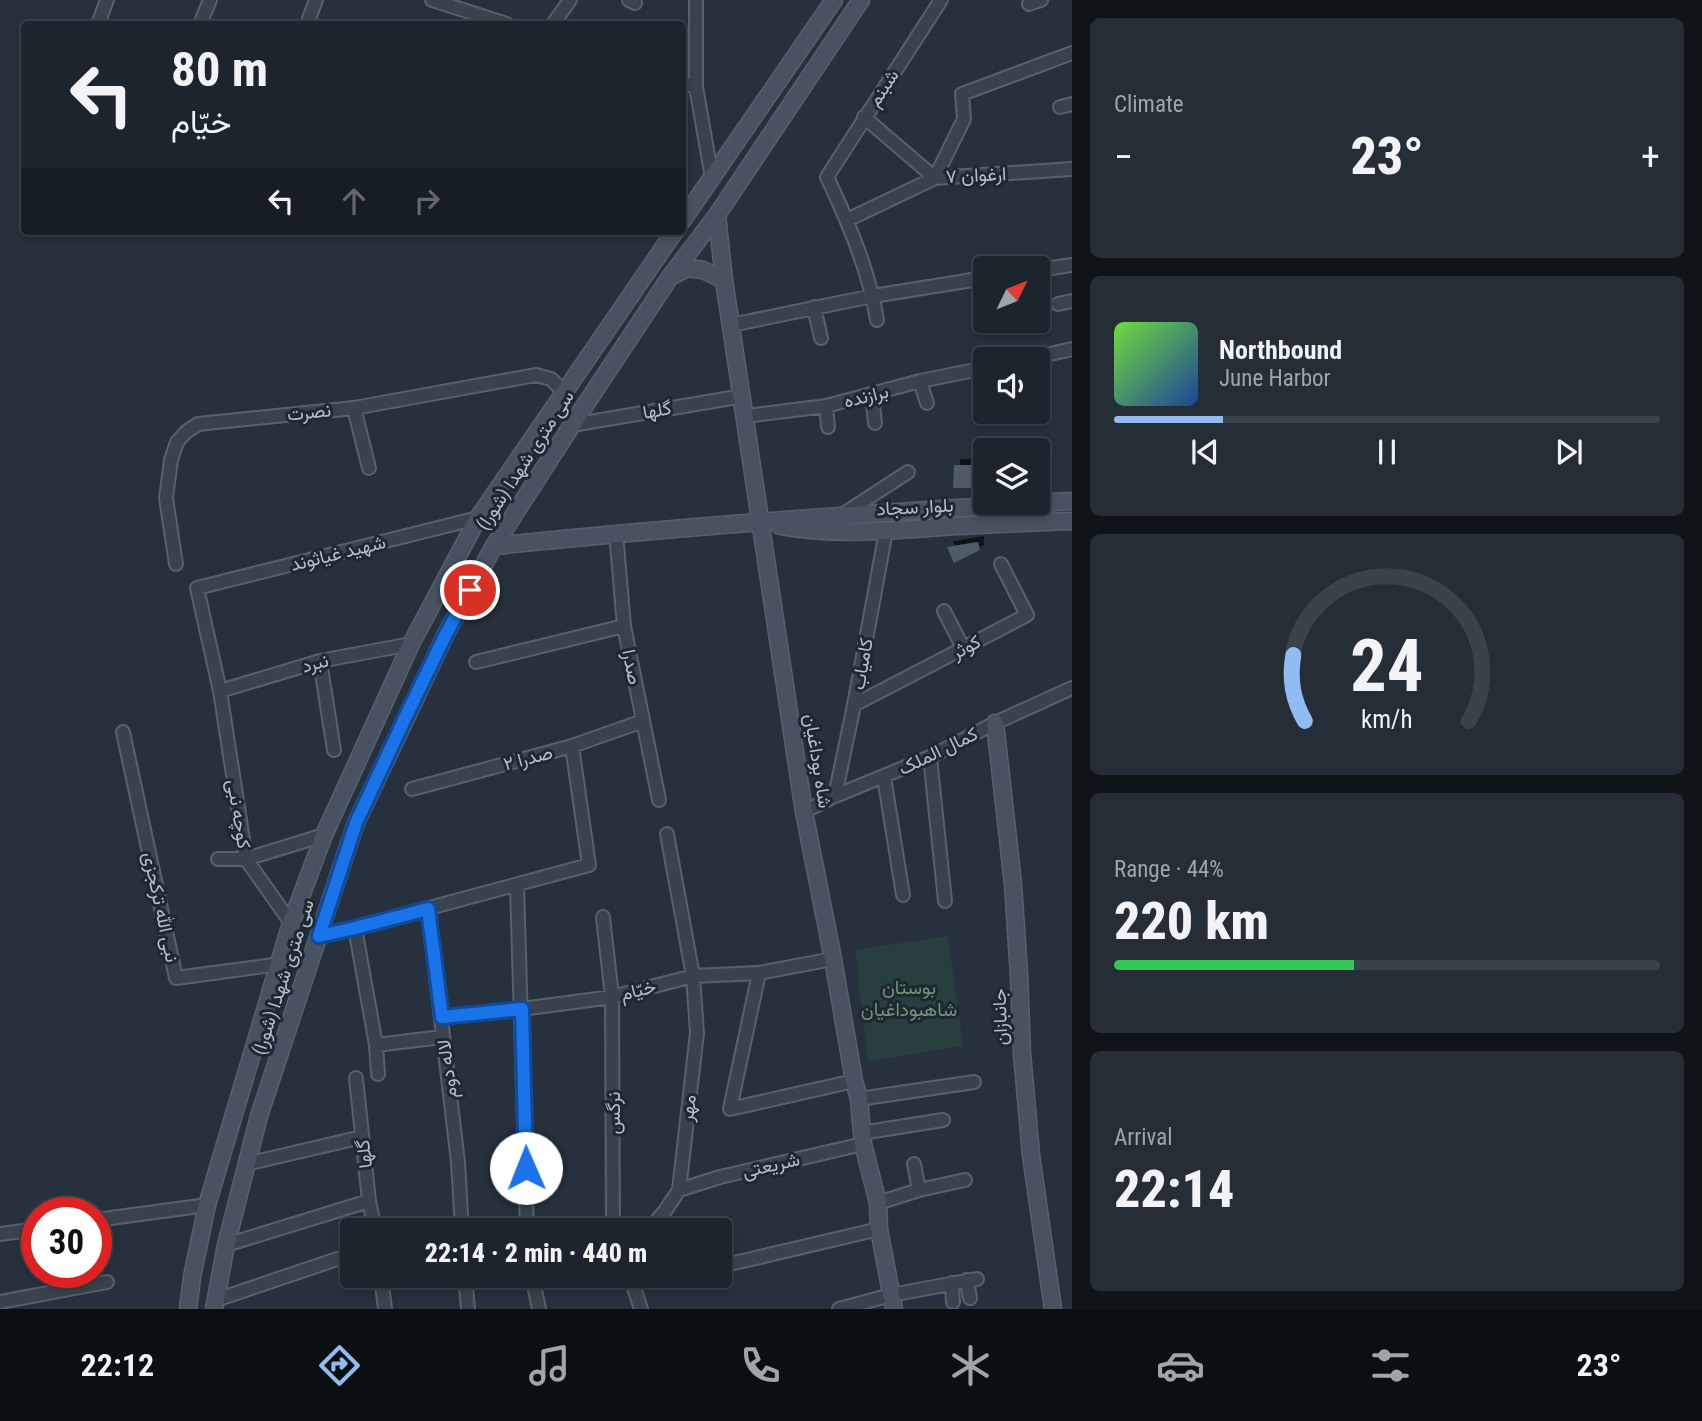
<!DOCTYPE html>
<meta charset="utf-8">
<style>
:root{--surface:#1c252e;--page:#252d36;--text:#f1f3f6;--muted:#a0a5aa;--line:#3a424a;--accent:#91bcf1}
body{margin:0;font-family:"Roboto Condensed",Vazirmatn,sans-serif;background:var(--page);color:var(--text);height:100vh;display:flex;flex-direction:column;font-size:26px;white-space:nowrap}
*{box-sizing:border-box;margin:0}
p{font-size:23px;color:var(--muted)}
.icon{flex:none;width:38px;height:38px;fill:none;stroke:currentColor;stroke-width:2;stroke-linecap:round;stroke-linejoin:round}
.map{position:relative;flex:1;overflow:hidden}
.drawer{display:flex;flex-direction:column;gap:18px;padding:18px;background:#0f1419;width:630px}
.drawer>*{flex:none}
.hud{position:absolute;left:21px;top:21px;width:665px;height:214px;border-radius:7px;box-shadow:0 4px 10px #0003,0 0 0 2px var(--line);background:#1c252e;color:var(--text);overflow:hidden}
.needle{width:46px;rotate:47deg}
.controls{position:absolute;left:973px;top:256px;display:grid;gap:14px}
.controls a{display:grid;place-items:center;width:77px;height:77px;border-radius:7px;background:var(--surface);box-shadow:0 4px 10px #0003,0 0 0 2px var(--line);font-size:35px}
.speed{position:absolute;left:21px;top:1197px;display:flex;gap:14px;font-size:35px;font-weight:700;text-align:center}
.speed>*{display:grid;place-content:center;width:91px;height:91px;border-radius:50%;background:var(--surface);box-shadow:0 4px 10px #0003,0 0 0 2px var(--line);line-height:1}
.speed .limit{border:10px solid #d22;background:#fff;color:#111}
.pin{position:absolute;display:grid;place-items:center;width:60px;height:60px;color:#fff;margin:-30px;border:4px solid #fff;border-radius:50%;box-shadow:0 2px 7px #0007}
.me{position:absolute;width:77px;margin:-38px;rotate:359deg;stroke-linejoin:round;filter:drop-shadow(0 0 5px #0008)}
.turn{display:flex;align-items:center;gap:24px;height:147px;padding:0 35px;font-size:32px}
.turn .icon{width:91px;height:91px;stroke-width:2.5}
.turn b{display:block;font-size:49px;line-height:60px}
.lanes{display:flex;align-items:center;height:66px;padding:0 35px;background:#0003;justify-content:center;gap:35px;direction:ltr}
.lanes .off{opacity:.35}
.big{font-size:52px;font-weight:800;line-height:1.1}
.drawer .tile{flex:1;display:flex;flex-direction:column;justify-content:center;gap:10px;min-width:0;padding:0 24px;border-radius:10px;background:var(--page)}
.drawer .dial{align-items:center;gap:0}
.dial svg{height:182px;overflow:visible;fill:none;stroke:var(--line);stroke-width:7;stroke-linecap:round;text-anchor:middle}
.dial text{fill:var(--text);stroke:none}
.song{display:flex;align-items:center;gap:21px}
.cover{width:84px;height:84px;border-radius:10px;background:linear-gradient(135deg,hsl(100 70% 55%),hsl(220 70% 35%))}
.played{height:7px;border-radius:4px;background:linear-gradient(90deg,var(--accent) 20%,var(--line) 20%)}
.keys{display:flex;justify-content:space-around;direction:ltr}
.heat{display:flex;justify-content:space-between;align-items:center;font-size:38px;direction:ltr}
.charge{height:10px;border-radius:5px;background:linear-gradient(90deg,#34c759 44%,var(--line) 0)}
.trip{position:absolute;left:340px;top:1218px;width:392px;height:70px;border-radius:7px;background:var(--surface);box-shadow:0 4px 10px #0003,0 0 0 2px var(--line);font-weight:800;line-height:70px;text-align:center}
.tabs{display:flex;height:112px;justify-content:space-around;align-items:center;background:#0b0f12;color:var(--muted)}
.tabs .icon{width:49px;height:49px}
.tabs .on{color:var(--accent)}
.tabs b{font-size:32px;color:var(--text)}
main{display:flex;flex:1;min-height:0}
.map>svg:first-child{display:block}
.green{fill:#293f3f}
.building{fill:#4f5c68;filter:url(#shadow)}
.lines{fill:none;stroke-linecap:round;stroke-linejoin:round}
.street-casing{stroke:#58616b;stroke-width:16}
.secondary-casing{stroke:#58616b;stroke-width:19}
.street{stroke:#3a434d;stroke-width:12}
.secondary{stroke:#485260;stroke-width:16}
.route-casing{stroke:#114b97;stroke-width:18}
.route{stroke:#1a73e8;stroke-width:12}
.labels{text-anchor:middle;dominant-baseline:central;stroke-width:6;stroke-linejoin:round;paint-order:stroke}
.street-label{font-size:19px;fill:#b6bec8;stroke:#1f2832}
.park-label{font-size:19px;fill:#6e9775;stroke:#1f2832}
</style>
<main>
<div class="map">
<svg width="1072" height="1309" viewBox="0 0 1072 1309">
<defs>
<filter id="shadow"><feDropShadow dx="6" dy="-6" stdDeviation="0" flood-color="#0009"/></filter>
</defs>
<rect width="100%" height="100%" fill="#26313d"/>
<path class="green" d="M948 936 963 1046 868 1062 855 950Z"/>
<path class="building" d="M954 465H978V488H953Z
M978 542 980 550 954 563 947 547Z"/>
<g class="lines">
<g class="street-casing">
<path id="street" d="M432 0 507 24
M629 0 635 3
M696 0V87L712 178
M1029 4 1041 0
M98 24 107 0
M200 24 210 0
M307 24 316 0
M553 24 570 0
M682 83 696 87
M1060 107 1072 104
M864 117 935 178 964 119 962 94 1072 53
M847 220 935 178 1072 169
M1038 270 1072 265
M1058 304 1072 301
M814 307 821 338
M877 320C869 270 848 222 827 177L941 0
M731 325 873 296 985 278
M1028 359 1072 349
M920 381 927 403
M872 395 875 423
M826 406 828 427
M354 408 369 468
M746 416 826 406 920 381 985 368
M572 425 743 396
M842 515 908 472
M616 533 624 626 659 800
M176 564 166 498 171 460 177 442 186 432 198 424 354 408 536 375 551 379 564 392
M944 611 963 648
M320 661 334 750
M476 662 624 626
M220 691 320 661 411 644
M854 705 1027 615 1001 564
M123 732 176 978 280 964
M930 757 945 901
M884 777 903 895
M412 789 572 746 643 721
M835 796 854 705 886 531
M804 812 835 796 930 757 995 723 1072 688
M218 859H246L324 835
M517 885 527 1230
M428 909 458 1162 462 1230
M603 917 612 997 613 1230
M291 923 246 859 220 691 197 588 478 518
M355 928 376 1045 378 1074
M319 936 355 928 589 865 572 746
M759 973 730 1109 854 1081
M442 1017 522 1009 612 997 693 976 759 973 833 959
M376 1045 442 1037
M356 1078 369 1201 375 1230
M859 1099 974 1082
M861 1133 943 1120
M246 1164 362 1137
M914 1164 919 1190
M679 1190 720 1177 863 1144
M878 1203 919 1190 965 1180
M96 1220 207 1205
M649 1230 665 1211 679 1190 697 1033 693 976 667 834
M0 1234 37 1229
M226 1245 369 1201
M734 1263 879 1229
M381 1276 385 1309
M465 1276 468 1309
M532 1276 539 1309
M630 1276 641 1309
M967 1280 970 1298
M952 1283 953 1302
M216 1300 352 1254
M0 1302 107 1282
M839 1309 891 1295 977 1279"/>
</g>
<g class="secondary-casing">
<path id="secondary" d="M717 215 724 280 804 812 833 959 854 1081 859 1099 863 1144 878 1203 879 1229 894 1309
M682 221 834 0
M672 276 688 268 703 270 724 280
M780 526C833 536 889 531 942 527 985 524 1029 523 1072 521
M494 546C686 526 879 512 1072 501
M995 723 1013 884 1019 975 1022 1053 1031 1155 1053 1309
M188 1309 192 1277 207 1205 291 923 324 835 411 644 478 518 675 231
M214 1309 226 1245 259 1116 356 823 446 634 494 546 572 425 670 277 717 215 861 0"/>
</g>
<use href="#street" class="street"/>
<use href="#secondary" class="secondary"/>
</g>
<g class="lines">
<g class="route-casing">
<path id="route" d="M470 590 446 634 406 716 356 823 319 936 355 928 428 909 442 1017 522 1009 526 1168"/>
</g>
<use href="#route" class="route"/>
</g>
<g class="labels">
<g class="street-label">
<text transform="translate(883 88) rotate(-57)">شبنم</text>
<text transform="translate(976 175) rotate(-3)">ارغوان ۷</text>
<text transform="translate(866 396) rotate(-14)">برازنده</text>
<text transform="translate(657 410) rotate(-10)">گلها</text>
<text transform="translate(309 412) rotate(-6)">نصرت</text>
<text transform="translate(525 460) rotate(-57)">سی متری شهدا (شورا)</text>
<text transform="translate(915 507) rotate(-3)">بلوار سجاد</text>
<text transform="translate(338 553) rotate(-14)">شهید غیاثوند</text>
<text transform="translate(966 647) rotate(-28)">کوثر</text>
<text transform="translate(315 663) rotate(-15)">نبرد</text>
<text transform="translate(862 664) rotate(-80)">کامیاب</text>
<text transform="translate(632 667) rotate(79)">صدرا</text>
<text transform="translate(938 751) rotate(-26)">کمال الملک</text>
<text transform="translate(528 758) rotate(-15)">صدرا ۲</text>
<text transform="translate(818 761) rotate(81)">شاه بوداغیان</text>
<text transform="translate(239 814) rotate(81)">کوچه نبی</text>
<text transform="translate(161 907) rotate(78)">نبی الله ترکجزی</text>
<text transform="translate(283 977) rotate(-72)">سی متری شهدا (شورا)</text>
<text transform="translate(638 990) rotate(-14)">خیّام</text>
<text transform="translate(1000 1017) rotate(-92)">جانبازان</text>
<text transform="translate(447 1069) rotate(-97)">لاله دوم</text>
<text transform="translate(688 1108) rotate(-83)">مهر</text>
<text transform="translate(613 1113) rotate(-90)">نرگس</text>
<text transform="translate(364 1154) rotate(-97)">گلها</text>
<text transform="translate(771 1165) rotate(-13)">شریعتی</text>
</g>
<g class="park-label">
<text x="909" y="987">بوستان<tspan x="909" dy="22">شاهبوداغیان</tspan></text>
</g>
</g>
</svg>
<div class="controls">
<a><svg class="needle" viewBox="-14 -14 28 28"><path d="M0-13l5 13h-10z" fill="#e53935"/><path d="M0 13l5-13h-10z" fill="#a0a5aa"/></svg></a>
<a><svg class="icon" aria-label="sound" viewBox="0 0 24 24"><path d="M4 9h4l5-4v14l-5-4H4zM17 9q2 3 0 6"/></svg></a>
<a><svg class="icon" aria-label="layers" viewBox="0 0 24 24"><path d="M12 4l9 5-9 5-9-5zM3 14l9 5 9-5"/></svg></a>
</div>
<div class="speed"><div class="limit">30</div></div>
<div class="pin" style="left:470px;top:590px;background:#d93025"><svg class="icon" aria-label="arrive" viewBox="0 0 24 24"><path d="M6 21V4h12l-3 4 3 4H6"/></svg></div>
<svg class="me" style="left:526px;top:1168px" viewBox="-20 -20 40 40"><circle r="19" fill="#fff"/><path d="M0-13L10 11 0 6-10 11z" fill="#1a73e8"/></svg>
<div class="trip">22:14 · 2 min · 440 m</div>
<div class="hud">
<div class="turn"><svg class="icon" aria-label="left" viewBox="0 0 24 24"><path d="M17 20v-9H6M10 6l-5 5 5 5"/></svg><div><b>80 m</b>خیّام</div></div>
<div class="lanes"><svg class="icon" aria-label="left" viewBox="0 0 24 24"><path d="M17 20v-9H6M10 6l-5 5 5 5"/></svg><svg class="icon off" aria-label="ahead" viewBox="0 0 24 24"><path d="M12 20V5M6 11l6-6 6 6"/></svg><svg class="icon off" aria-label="right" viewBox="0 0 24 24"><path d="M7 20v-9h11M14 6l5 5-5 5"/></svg></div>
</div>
</div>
<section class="drawer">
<div class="tile"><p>Climate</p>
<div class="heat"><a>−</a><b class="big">23°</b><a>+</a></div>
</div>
<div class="tile">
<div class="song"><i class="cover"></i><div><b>Northbound</b><p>June Harbor</p></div></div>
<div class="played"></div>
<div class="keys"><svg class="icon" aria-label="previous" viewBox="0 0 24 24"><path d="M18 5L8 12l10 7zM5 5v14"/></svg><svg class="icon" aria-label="pause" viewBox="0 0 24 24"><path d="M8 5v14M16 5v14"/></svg><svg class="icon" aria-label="next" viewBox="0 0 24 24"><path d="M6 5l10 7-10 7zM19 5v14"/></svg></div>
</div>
<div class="tile dial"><svg viewBox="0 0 100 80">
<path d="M14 69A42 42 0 1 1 86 69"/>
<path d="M14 69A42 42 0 0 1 9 40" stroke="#91bcf1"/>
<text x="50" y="56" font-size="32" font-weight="700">24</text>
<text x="50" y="72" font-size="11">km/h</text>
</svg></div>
<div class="tile"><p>Range · 44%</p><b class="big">220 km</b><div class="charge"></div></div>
<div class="tile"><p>Arrival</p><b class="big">22:14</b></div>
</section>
</main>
<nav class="tabs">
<b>22:12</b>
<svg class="icon on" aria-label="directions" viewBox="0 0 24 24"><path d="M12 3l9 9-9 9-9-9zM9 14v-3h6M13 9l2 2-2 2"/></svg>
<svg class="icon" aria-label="music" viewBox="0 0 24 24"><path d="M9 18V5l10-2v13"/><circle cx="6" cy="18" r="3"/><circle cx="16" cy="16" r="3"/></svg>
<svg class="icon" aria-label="phone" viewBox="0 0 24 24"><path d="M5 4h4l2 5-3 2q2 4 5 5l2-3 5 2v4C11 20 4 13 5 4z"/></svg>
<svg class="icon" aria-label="climate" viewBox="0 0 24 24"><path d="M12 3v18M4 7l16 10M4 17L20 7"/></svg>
<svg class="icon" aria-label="car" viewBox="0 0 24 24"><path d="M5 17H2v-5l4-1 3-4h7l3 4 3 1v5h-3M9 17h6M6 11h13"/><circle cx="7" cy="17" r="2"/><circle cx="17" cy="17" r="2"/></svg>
<svg class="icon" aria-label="filters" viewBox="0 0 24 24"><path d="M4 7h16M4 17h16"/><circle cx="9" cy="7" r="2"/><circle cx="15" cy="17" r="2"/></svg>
<b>23°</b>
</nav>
